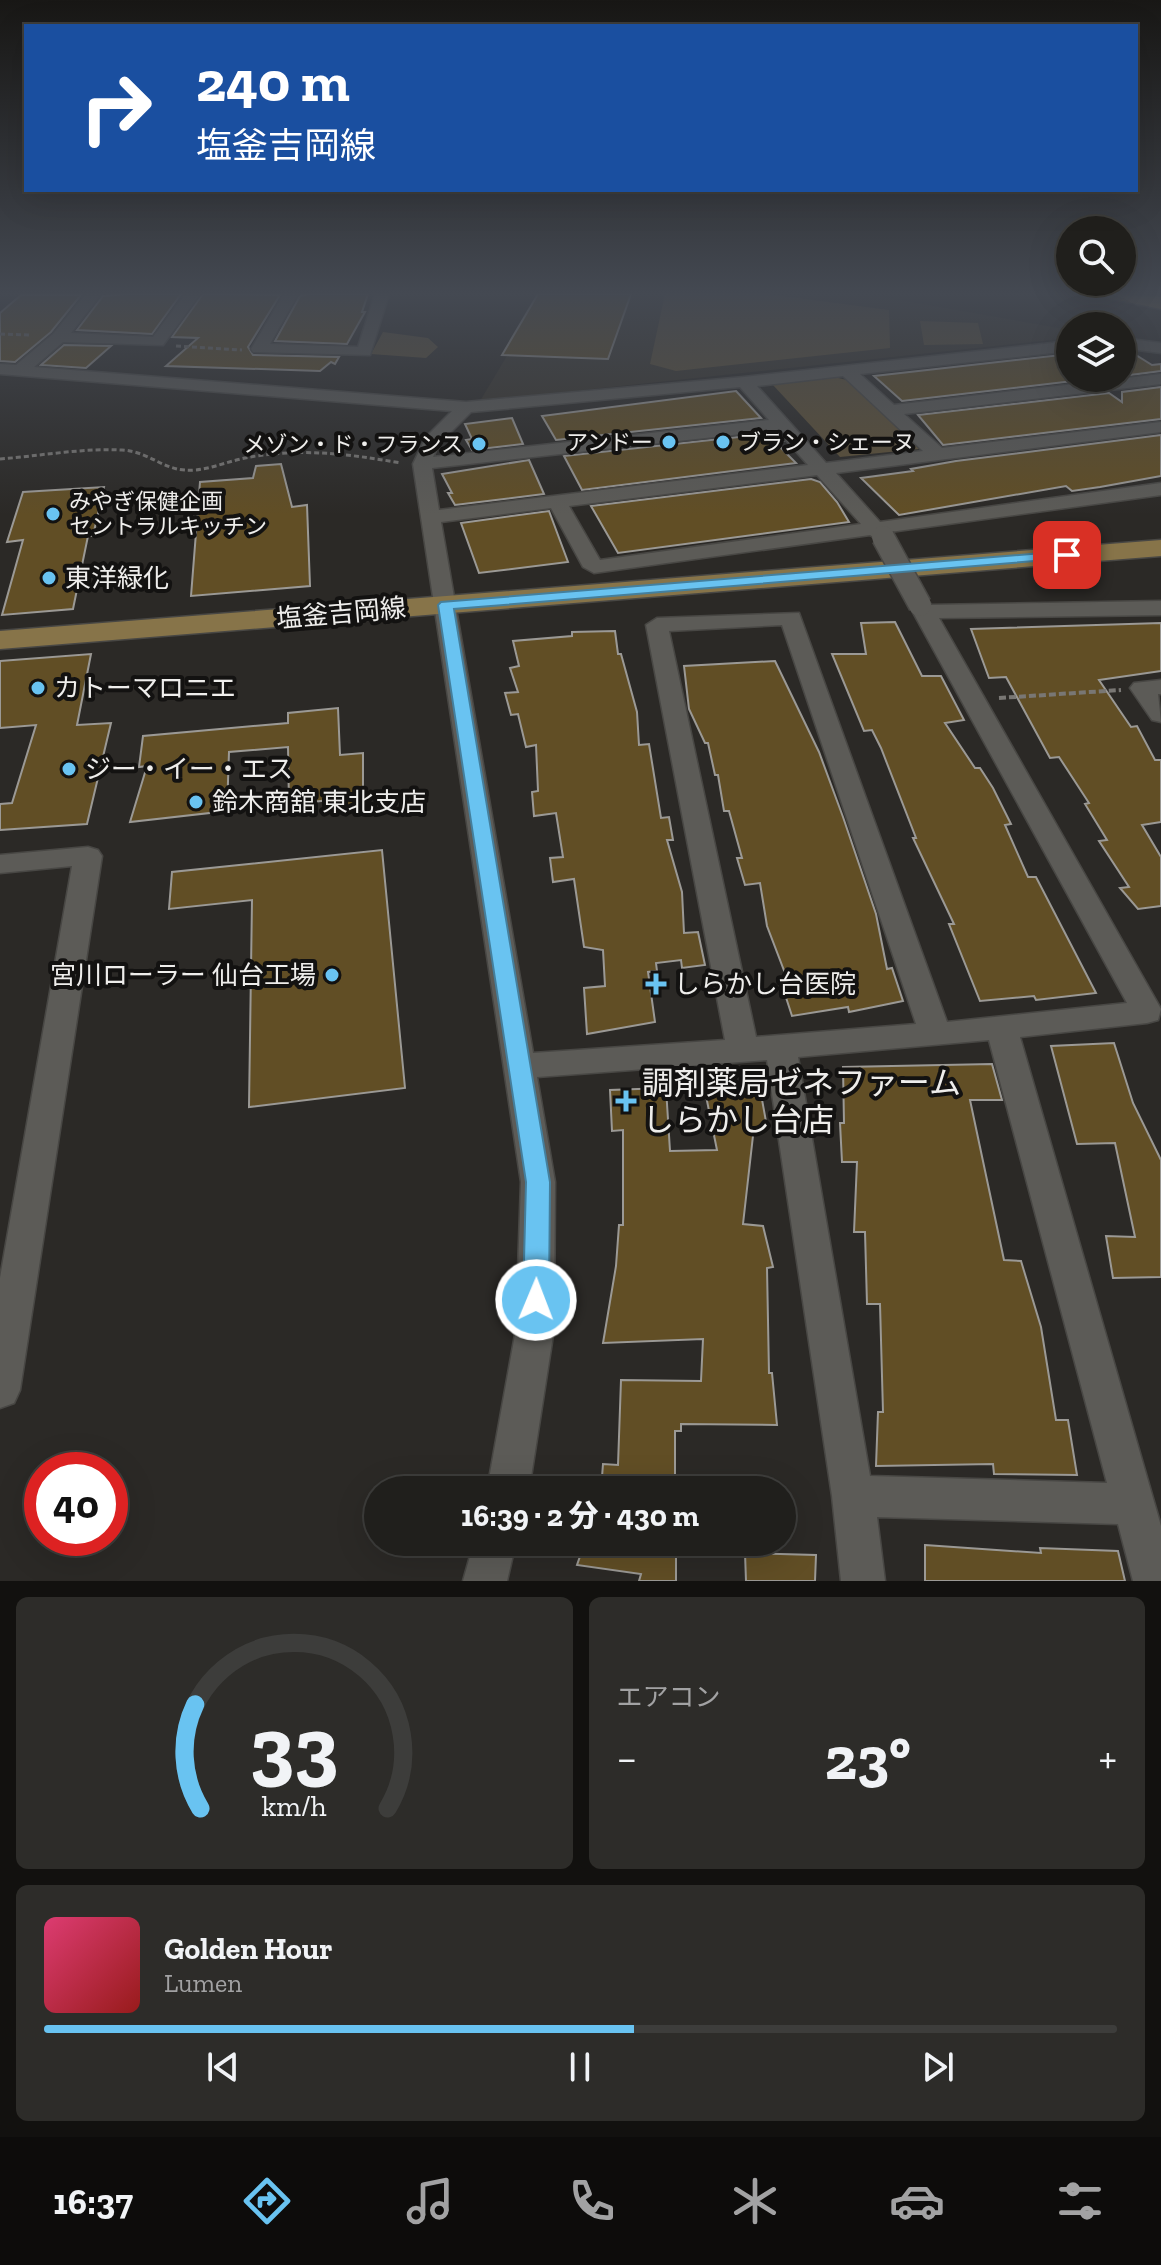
<!DOCTYPE html>
<html lang="ja">
<meta charset="utf-8">
<style>
:root{--surface:#201f1c;--page:#2d2c29;--text:#f1f3f6;--muted:#a2a2a3;--line:#3d3d3b;--accent:#69c3f1}
body{margin:0;font-family:"Zilla Slab","Noto Sans JP",serif;background:var(--page);color:var(--text);height:100vh;display:flex;flex-direction:column;font-size:30px;white-space:nowrap}
*{box-sizing:border-box;margin:0}
p{font-size:26px;color:var(--muted)}
.icon{flex:none;width:44px;height:44px;fill:none;stroke:currentColor;stroke-width:2;stroke-linecap:round;stroke-linejoin:round}
.map{position:relative;height:1581px;overflow:hidden}
.details{display:flex;flex-direction:column;gap:16px;padding:16px;background:#12110f;flex:1}
.details>*{flex:none}
.hud{position:absolute;left:24px;top:24px;width:1114px;height:168px;border-radius:0px;box-shadow:0 8px 32px #0002,0 0 0 2px var(--line);background:#1a4fa0;color:#fff;overflow:hidden}
.buttons{position:absolute;left:1056px;top:216px;display:grid;gap:16px}
.buttons a{display:grid;place-items:center;width:80px;height:80px;border-radius:50%;background:var(--surface);box-shadow:0 8px 32px #0002,0 0 0 2px var(--line);font-size:40px}
.speed{position:absolute;left:24px;top:1452px;display:flex;gap:16px;font-size:40px;font-weight:700;text-align:center}
.speed>*{display:grid;place-content:center;width:104px;height:104px;border-radius:50%;background:var(--surface);box-shadow:0 8px 32px #0002,0 0 0 2px var(--line);line-height:1}
.speed .limit{border:12px solid #d22;background:#fff;color:#111}
.pin{position:absolute;display:grid;place-items:center;width:68px;height:68px;color:#fff;margin:-34px;border-radius:16px;box-shadow:0 4px 12px #0006}
.me{position:absolute;width:88px;margin:-44px;rotate:1deg;stroke-linejoin:round;filter:drop-shadow(0 0 6px #0008)}
.turn{display:flex;align-items:center;gap:28px;height:168px;padding:0 40px;font-size:36px}
.turn .icon{width:104px;height:104px;stroke-width:2.5}
.turn b{display:block;font-size:56px;line-height:68px}
.big{font-size:60px;font-weight:800;line-height:1.1}
.details .widget{flex:1;display:flex;flex-direction:column;justify-content:center;gap:12px;min-width:0;padding:0 28px;border-radius:12px;background:var(--page)}
.details .dial{align-items:center;gap:0}
.dial svg{height:208px;overflow:visible;fill:none;stroke:var(--line);stroke-width:7;stroke-linecap:round;text-anchor:middle}
.dial text{fill:var(--text);stroke:none}
.song{display:flex;align-items:center;gap:24px}
.cover{width:96px;height:96px;border-radius:12px;background:linear-gradient(135deg,hsl(340 70% 55%),hsl(0 70% 35%))}
.played{height:8px;border-radius:4px;background:linear-gradient(90deg,var(--accent) 55%,var(--line) 55%)}
.keys{display:flex;justify-content:space-around;direction:ltr}
.heat{display:flex;justify-content:space-between;align-items:center;font-size:44px;direction:ltr}
.details .tiles{flex:1;display:grid;gap:16px;grid-template-columns:1fr 1fr}
.widget:last-child{grid-column:span 2}
.trip{position:absolute;left:364px;top:1476px;width:432px;height:80px;border-radius:40px;background:var(--surface);box-shadow:0 8px 32px #0002,0 0 0 2px var(--line);font-weight:800;line-height:80px;text-align:center}
.menu{display:flex;height:128px;justify-content:space-around;align-items:center;background:#0d0c0b;color:var(--muted)}
.menu .icon{width:56px;height:56px}
.menu .selected{color:var(--accent)}
.menu b{font-size:36px;color:var(--text)}
.map>svg:first-child{display:block}
.built{fill:#37332b}
.green{fill:#5d5036}
.building{fill:#614e25;stroke:#9b9995;stroke-width:2}
.lines{fill:none;stroke-linecap:round;stroke-linejoin:round}
.minor-casing{stroke:#484744;stroke-width:3}
.major-casing{stroke:#484744;stroke-width:3}
.path-far1{stroke:#797774;stroke-width:3;stroke-dasharray:5 3;stroke-linecap:butt}
.path{stroke:#797774;stroke-width:4;stroke-dasharray:7 3;stroke-linecap:butt}
.minor{fill:#5c5b57;fill-rule:evenodd}
.major{fill:#877449;fill-rule:evenodd}
.minor-bridge-casing{stroke:#484744;stroke-width:25;stroke-linecap:butt}
.minor-bridge{stroke:#5c5b57;stroke-width:22}
.route{fill:#69c3f1;stroke:#447f9d;stroke-width:2}
.poi-dot{fill:#69c3f1;stroke:#131211;stroke-width:3}
.labels{text-anchor:middle;dominant-baseline:central;stroke-width:8;stroke-linejoin:round;paint-order:stroke}
.far-poi-label{font-size:22px;fill:#eeedeb;stroke:#131211;text-anchor:end}
.poi-label{font-size:26px;fill:#eeedeb;stroke:#131211;text-anchor:start}
.street-label{font-size:26px;fill:#eeedeb;stroke:#131211}
.near-poi-label{font-size:32px;fill:#eeedeb;stroke:#131211;text-anchor:start}
</style>
<div class="map">
<svg width="1161" height="1581" viewBox="0 0 1161 1581">
<rect width="100%" height="100%" fill="#2b2926"/>
<path class="built" d="M544 294H865L1070 330V338L480 401Z"/>
<path class="green" d="M665 294H767L889 310 890 348 676 371 650 364Z
M920 321 978 323 983 344 924 345Z
M383 332 428 338 438 347 426 358 371 354Z
M834 377 847 380 919 449 840 457 772 384Z"/>
<path class="building" d="M129 294H181L152 334 77 330 103 296Z
M203 294 280 295 248 347 253 355 339 357 335 364 331 362 320 371 166 366 198 338 172 337Z
M309 294H368L362 312H365L347 344 275 341 300 296Z
M538 294H631L608 359 502 355Z
M21 295H81L51 332 15 362 0 361V313Z
M64 345 111 346 86 368 41 365Z
M1122 351 1131 352 1152 365 1161 364V371L1122 376Z
M1070 354V378L1090 379 902 401 874 376Z
M1161 387V419L943 445 918 415 1109 393 1122 402V392Z
M736 391 761 418 556 440 542 416Z
M512 418 523 444 472 450 466 440 472 439 465 424Z
M776 433 783 441 776 443 796 463 582 490 564 456Z
M1161 435V476L1100 487 1072 491 1066 486 899 515 861 478 913 471 911 469 956 461Z
M529 460 544 494 455 505 448 493H452L442 474Z
M281 464 292 507 307 505 310 586 191 596 200 482 253 478 256 466Z
M811 479 820 482 837 502 849 522 618 553 591 506Z
M104 487 93 536H88L73 609 2 615 23 540 7 542 23 492Z
M549 511 568 562 479 573 461 523Z
M895 622 922 676H941L964 720 945 723 975 768H980L993 788 1011 824 1005 825 1028 877H1036L1096 993 1036 1000 1034 996 980 1001 949 924H954L913 838H916L881 748 872 730 864 731 832 654H866L861 623Z
M1161 623V671L1099 680 1131 727 1137 726 1155 760H1161V822L1142 825 1161 857V906L1138 909 1120 888 1129 887 1099 841 1107 840 1085 804 1089 803 1059 757 1050 758 1006 677 989 678 971 629Z
M615 631 618 654H621L637 712 639 745 649 744 661 818 669 817 673 840H667L682 892 684 933 698 932 705 965 682 968 681 960 656 963 657 971 648 972 655 1022 587 1034 584 988 605 986 603 950 584 947 574 879 553 882 550 858 563 857 556 813 534 816 532 792 538 791 536 745 526 747 518 714 511 715 505 693 518 692 510 668 519 666 513 641 572 636V632Z
M91 654 77 725 111 723 87 824 0 830V804L12 803 36 725 0 728V661Z
M775 661 819 752 843 817 876 914 887 969 892 968 903 1001 849 1012 848 1007 792 1016 781 982 788 981 767 926 760 883 745 885 737 858H742L729 811H724L718 775H715L708 743H705L689 709 684 666Z
M338 708 340 755 363 753V806L328 811 329 800 289 805 288 747 229 752 227 811 130 822 147 766 139 767 143 736 288 723V713Z
M382 850 405 1088 249 1107 252 900 169 909 172 872Z
M1114 1043 1133 1103 1161 1160V1277L1113 1278 1106 1236 1135 1237 1115 1143 1077 1144 1051 1046Z
M992 1064 1002 1100H970L1004 1260 1021 1261 1041 1327 1056 1420H1068L1077 1475 994 1474 993 1464 876 1466 878 1412H883L880 1304H867L865 1232H854L857 1162H842L840 1123H844L843 1067Z
M666 1088 670 1151 717 1150 706 1096 761 1094 767 1127H754L743 1224 763 1226 773 1267 767 1268 769 1373H772L777 1425 681 1424V1431H675V1490H601L603 1464 618 1465 621 1380 701 1381 703 1339 603 1343 616 1266 619 1225H623V1130L612 1131 610 1090Z
M585 1542H676V1581H639L641 1574 577 1565Z
M925 1545 1041 1553 1040 1548 1118 1551 1125 1581H925Z
M745 1553 816 1555 815 1581H746Z"/>
<g class="lines">
<g class="minor-casing">
<path id="minor" d="M86 294H101L71 333 153 337 185 294H200L163 345 63 342 34 367 466 402 744 377 1070 341V351L860 374 894 405 1161 374V384L904 414 942 448 1161 422V432L836 473 880 522 1161 483V495L890 532 893 537 883 543 870 535 594 573 583 567 551 508 441 522 533 1053 725 1040 646 625 657 618 799 613 947 1022 1127 1003 909 605 920 598 928 600 931 605 1161 601V615L939 618 1161 1009 1158 1020 1147 1023 1020 1037 1161 1526V1581H1133L1118 1524 877 1517 885 1581H841L832 1496 767 1060 537 1077 555 1182 554 1329 529 1490H487L516 1329 521 1182 413 464 426 437 452 411 0 374V364L16 365 53 334ZM843 376 923 451 826 463 757 386ZM740 387 769 420 433 457 439 444 471 412ZM777 430 808 465 439 510 432 468ZM817 475 861 524 600 560 569 506ZM782 625 916 1024 756 1037 669 631ZM989 1040 1107 1483 870 1476 798 1057Z
M284 294H298L270 344 358 347 375 294H389L370 355 253 352 251 349Z
M1122 338 1161 343V353L1122 348Z
M1161 680V694H1158L1161 722 1152 720 1130 688 1134 683Z
M88 847 98 850 102 856 20 1390 14 1403 0 1408V1278L72 866 0 873V855Z
M474 1542H516L507 1581H463Z"/>
</g>
<g class="major-casing">
<path id="major" d="M1105 294 1161 297V309L1108 298Z
M1161 540V556L0 649V631Z"/>
</g>
<path class="path-far1" d="M0 334 30 335
M176 346 242 350
M0 459C39 456 82 448 122 450 153 452 163 473 196 470 214 468 232 460 250 457 302 448 349 454 401 463"/>
<path class="path" d="M999 698 1121 690"/>
<use href="#minor" class="minor"/>
<use href="#major" class="major"/>
<g class="minor-bridge-casing">
<path id="minor-bridge" d="M883 537 920 605"/>
</g>
<use href="#minor-bridge" class="minor-bridge"/>
</g>
<linearGradient id="sky" x2="0" y2="1"><stop stop-color="#181715"/><stop offset="0.57" stop-color="#444952"/><stop offset="1" stop-color="#444952" stop-opacity="0"/></linearGradient>
<rect width="1161" height="515" fill="url(#sky)"/>
<path class="route" d="M1067 551 1074 555 1072 558 454 609 550 1182 549 1300 545 1308 536 1311 527 1308 523 1300 526 1182 438 605 441 602Z"/>
<g class="poi-dot">
<circle cx="669" cy="442" r="8"/>
<circle cx="723" cy="442" r="8"/>
<circle cx="479" cy="444" r="8"/>
<circle cx="53" cy="514" r="8"/>
<circle cx="49" cy="578" r="8"/>
<circle cx="38" cy="688" r="8"/>
<circle cx="69" cy="769" r="8"/>
<circle cx="196" cy="802" r="8"/>
<circle cx="332" cy="975" r="8"/>
<path d="M652 972h8v8h8v8h-8v8h-8v-8h-8v-8h8z"/>
<path d="M622 1089h8v8h8v8h-8v8h-8v-8h-8v-8h8z"/>
</g>
<g class="labels">
<g class="far-poi-label">
<text x="653" y="442">アンドー</text>
<text x="739" y="442" text-anchor="start">ブラン・シェーヌ</text>
<text x="463" y="444">メゾン・ド・フランス</text>
<text x="69" y="501" text-anchor="start">みやぎ保健企画<tspan x="69" dy="25">セントラルキッチン</tspan></text>
</g>
<g class="poi-label">
<text x="65" y="578">東洋緑化</text>
<text x="54" y="688">カトーマロニエ</text>
<text x="85" y="769">ジー・イー・エス</text>
<text x="212" y="802">鈴木商舘 東北支店</text>
<text x="316" y="975" text-anchor="end">宮川ローラー 仙台工場</text>
<text x="674" y="984">しらかし台医院</text>
</g>
<g class="street-label">
<text transform="translate(341 613) rotate(-5)">塩釜吉岡線</text>
</g>
<g class="near-poi-label">
<text x="642" y="1083">調剤薬局ゼネファーム<tspan x="642" dy="37">しらかし台店</tspan></text>
</g>
</g>
</svg>
<div class="buttons">
<a><svg class="icon" aria-label="search" viewBox="0 0 24 24"><circle cx="10" cy="10" r="6"/><path d="M15 15l6 6"/></svg></a>
<a><svg class="icon" aria-label="layers" viewBox="0 0 24 24"><path d="M12 4l9 5-9 5-9-5zM3 14l9 5 9-5"/></svg></a>
</div>
<div class="speed"><div class="limit">40</div></div>
<div class="pin" style="left:1067px;top:555px;background:#d93025"><svg class="icon" aria-label="arrive" viewBox="0 0 24 24"><path d="M6 21V4h12l-3 4 3 4H6"/></svg></div>
<svg class="me" style="left:536px;top:1300px" viewBox="-20 -20 40 40"><circle r="17" fill="#69c3f1" stroke="#fff" stroke-width="3"/><path d="M0-11L8 9 0 5-8 9z" fill="#fff"/></svg>
<div class="trip">16:39 · 2 分 · 430 m</div>
<div class="hud">
<div class="turn"><svg class="icon" aria-label="right" viewBox="0 0 24 24"><path d="M7 20v-9h11M14 6l5 5-5 5"/></svg><div><b>240 m</b>塩釜吉岡線</div></div>
</div>
</div>
<section class="details">
<div class="tiles">
<div class="widget dial"><svg viewBox="0 0 100 80">
<path d="M14 69A42 42 0 1 1 86 69"/>
<path d="M14 69A42 42 0 0 1 12 29" stroke="#69c3f1"/>
<text x="50" y="56" font-size="32" font-weight="700">33</text>
<text x="50" y="72" font-size="11">km/h</text>
</svg></div>
<div class="widget"><p>エアコン</p>
<div class="heat"><a>−</a><b class="big">23°</b><a>+</a></div>
</div>
<div class="widget">
<div class="song"><i class="cover"></i><div><b>Golden Hour</b><p>Lumen</p></div></div>
<div class="played"></div>
<div class="keys"><svg class="icon" aria-label="previous" viewBox="0 0 24 24"><path d="M18 5L8 12l10 7zM5 5v14"/></svg><svg class="icon" aria-label="pause" viewBox="0 0 24 24"><path d="M8 5v14M16 5v14"/></svg><svg class="icon" aria-label="next" viewBox="0 0 24 24"><path d="M6 5l10 7-10 7zM19 5v14"/></svg></div>
</div>
</div>
</section>
<nav class="menu">
<b>16:37</b>
<svg class="icon selected" aria-label="directions" viewBox="0 0 24 24"><path d="M12 3l9 9-9 9-9-9zM9 14v-3h6M13 9l2 2-2 2"/></svg>
<svg class="icon" aria-label="music" viewBox="0 0 24 24"><path d="M9 18V5l10-2v13"/><circle cx="6" cy="18" r="3"/><circle cx="16" cy="16" r="3"/></svg>
<svg class="icon" aria-label="phone" viewBox="0 0 24 24"><path d="M5 4h4l2 5-3 2q2 4 5 5l2-3 5 2v4C11 20 4 13 5 4z"/></svg>
<svg class="icon" aria-label="climate" viewBox="0 0 24 24"><path d="M12 3v18M4 7l16 10M4 17L20 7"/></svg>
<svg class="icon" aria-label="car" viewBox="0 0 24 24"><path d="M5 17H2v-5l4-1 3-4h7l3 4 3 1v5h-3M9 17h6M6 11h13"/><circle cx="7" cy="17" r="2"/><circle cx="17" cy="17" r="2"/></svg>
<svg class="icon" aria-label="filters" viewBox="0 0 24 24"><path d="M4 7h16M4 17h16"/><circle cx="9" cy="7" r="2"/><circle cx="15" cy="17" r="2"/></svg>
</nav>
